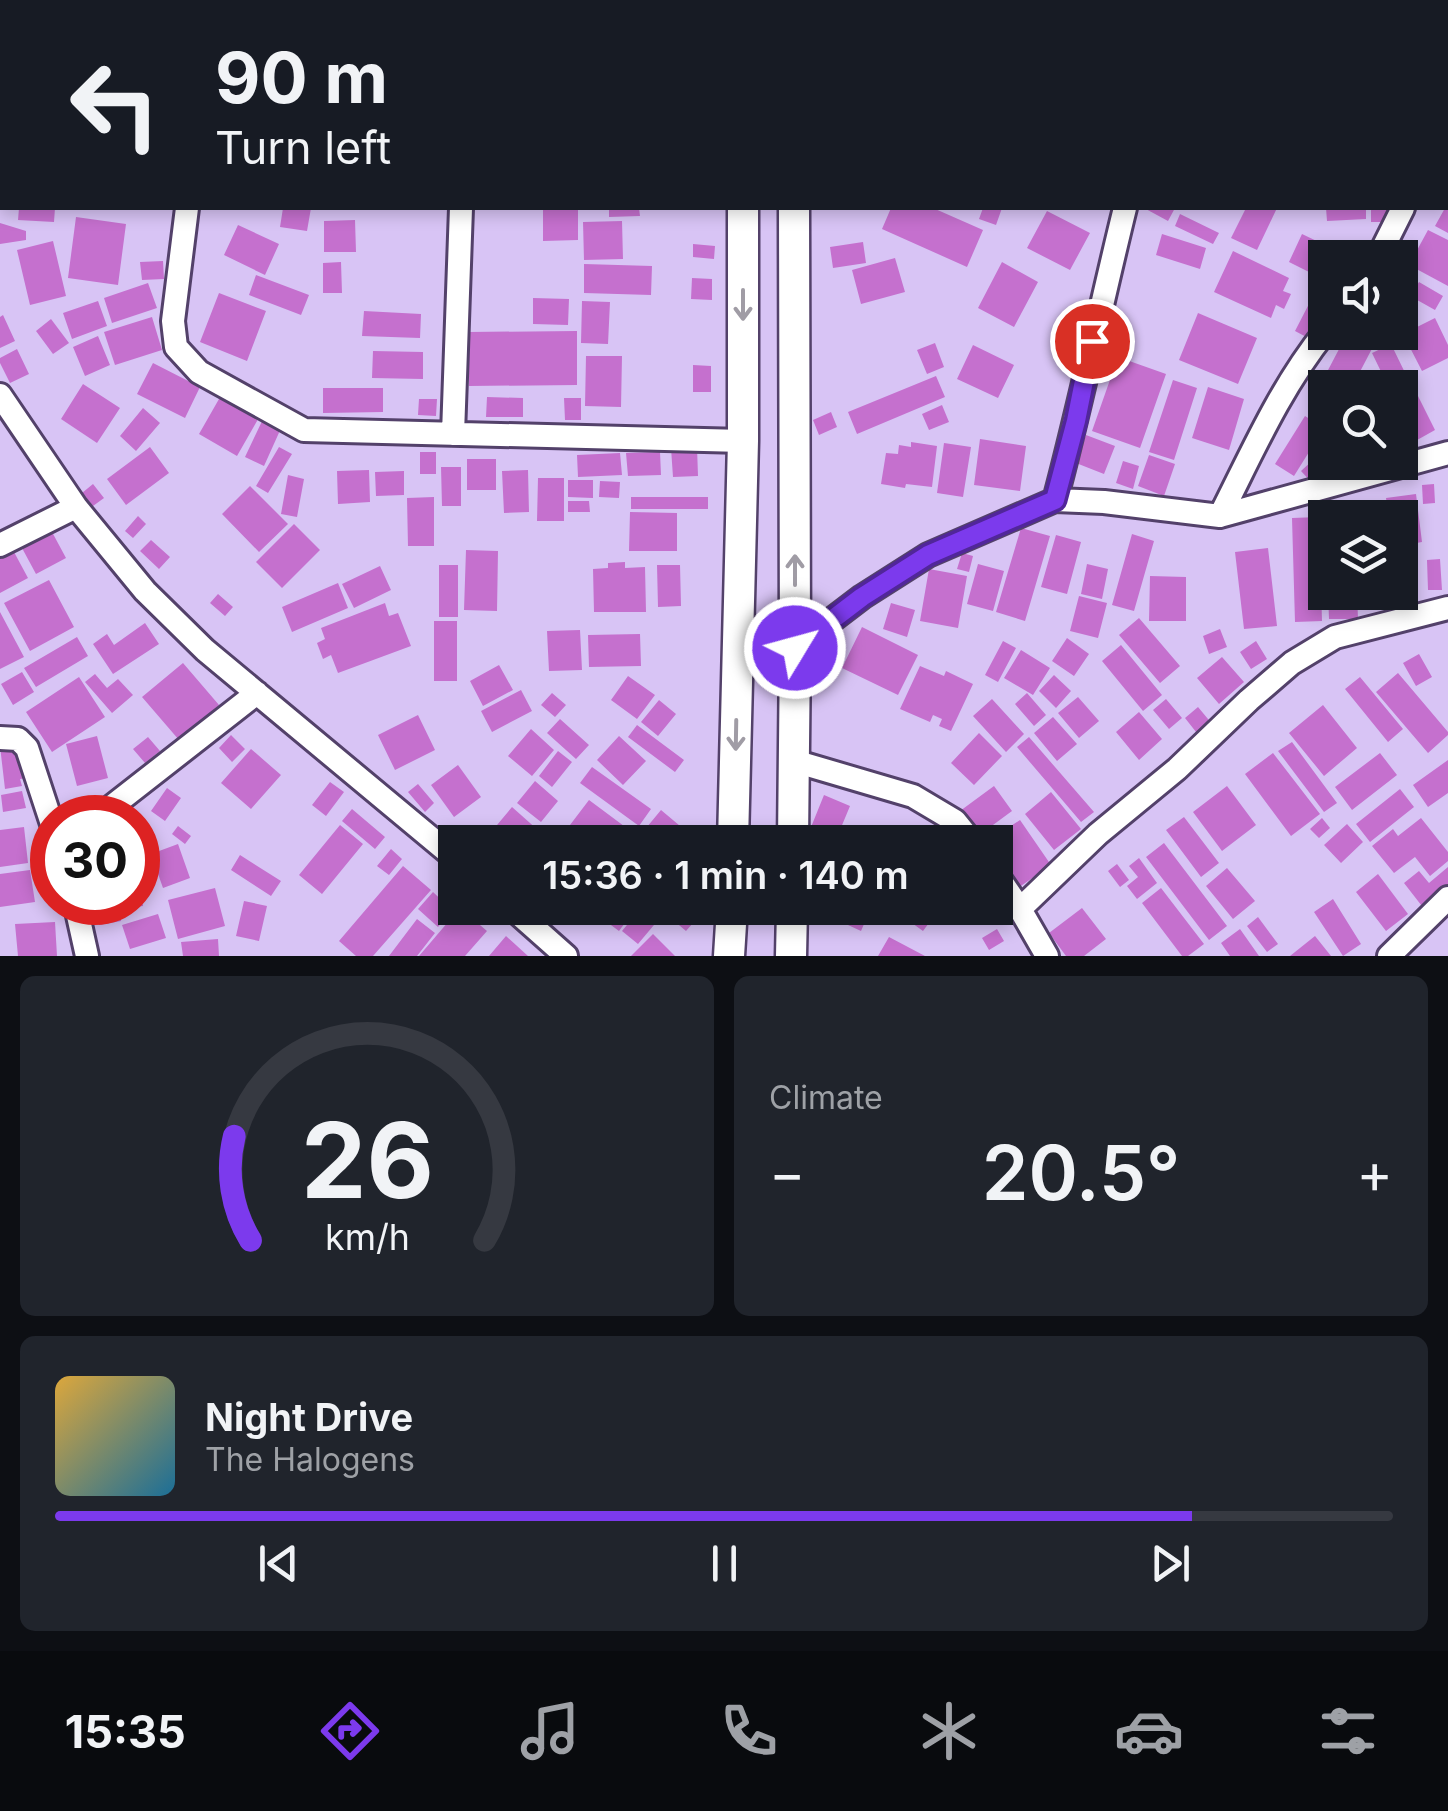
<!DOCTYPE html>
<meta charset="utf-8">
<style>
:root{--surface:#171b24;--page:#20242c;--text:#f1f3f6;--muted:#9ea1a6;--line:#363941;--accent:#7c3aed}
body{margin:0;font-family:Inter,sans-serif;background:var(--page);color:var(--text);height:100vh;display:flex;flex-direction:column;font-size:38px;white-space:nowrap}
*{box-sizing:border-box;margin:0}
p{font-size:32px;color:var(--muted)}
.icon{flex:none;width:55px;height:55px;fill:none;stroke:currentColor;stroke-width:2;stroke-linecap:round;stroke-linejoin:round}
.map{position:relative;height:956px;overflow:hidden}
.drawer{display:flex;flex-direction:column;gap:20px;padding:20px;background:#0d0f14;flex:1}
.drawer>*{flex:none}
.banner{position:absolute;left:0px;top:0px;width:1450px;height:210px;box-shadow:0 5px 15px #0003;background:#171b24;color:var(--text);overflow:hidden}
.controls{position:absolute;left:1308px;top:240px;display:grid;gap:20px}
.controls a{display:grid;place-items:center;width:110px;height:110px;border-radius:0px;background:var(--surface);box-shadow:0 5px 15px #0003;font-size:50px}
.speed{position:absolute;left:30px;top:795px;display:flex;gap:20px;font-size:50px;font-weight:700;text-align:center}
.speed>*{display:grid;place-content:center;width:130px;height:130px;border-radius:50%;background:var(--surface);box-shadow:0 5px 15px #0003;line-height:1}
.speed .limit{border:15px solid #d22;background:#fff;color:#111}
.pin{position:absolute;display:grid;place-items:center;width:85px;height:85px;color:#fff;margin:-42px;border:5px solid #fff;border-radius:50%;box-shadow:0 2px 10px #0007}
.me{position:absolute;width:110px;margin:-55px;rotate:53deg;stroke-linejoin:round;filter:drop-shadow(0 0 8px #0008)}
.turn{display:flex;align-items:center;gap:35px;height:210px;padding:0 50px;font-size:45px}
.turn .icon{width:130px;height:130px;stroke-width:2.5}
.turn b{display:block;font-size:70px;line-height:85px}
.big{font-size:75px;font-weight:600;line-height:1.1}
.drawer .card{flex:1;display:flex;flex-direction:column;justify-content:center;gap:15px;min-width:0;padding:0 35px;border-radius:15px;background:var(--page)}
.drawer .dial{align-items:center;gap:0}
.dial svg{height:260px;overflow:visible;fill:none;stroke:var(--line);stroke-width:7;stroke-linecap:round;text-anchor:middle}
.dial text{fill:var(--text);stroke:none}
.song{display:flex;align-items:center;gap:30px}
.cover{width:120px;height:120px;border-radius:15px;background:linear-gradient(135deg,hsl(40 70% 55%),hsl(200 70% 35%))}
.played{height:10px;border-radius:5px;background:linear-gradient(90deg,var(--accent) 85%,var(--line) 85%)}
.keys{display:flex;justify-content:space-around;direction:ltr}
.heat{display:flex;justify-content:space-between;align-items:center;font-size:55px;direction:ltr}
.drawer .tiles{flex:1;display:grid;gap:20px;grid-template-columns:1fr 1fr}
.card:last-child{grid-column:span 2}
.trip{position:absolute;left:438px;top:825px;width:575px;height:100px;border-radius:0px;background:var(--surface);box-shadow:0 5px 15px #0003;font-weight:600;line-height:100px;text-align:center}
.menu{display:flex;height:160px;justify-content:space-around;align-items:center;background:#090b0e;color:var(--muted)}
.menu .icon{width:70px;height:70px}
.menu .on{color:var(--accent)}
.menu b{font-size:45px;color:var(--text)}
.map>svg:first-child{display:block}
.building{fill:#c570ce}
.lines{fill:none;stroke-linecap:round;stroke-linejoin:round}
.street-casing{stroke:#53416a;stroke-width:28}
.secondary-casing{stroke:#53416a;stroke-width:35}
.street{stroke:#fff;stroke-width:22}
.secondary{stroke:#fff;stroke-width:30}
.oneway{stroke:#a09ca5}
.route-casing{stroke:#51269a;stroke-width:25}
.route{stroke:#7c3aed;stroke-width:18}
</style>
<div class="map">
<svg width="1448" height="956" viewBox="0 0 1448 956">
<rect width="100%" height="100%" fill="#d8c4f5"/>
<path class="building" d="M19 208H55L54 222 18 220Z
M283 208H311L307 231 280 227Z
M543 208H578V240L543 241Z
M609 208H639L640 216 609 217Z
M891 208H933L983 230 967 267 882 229Z
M983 208H1002L996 225 979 219Z
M1144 208H1175L1168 221Z
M1246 208H1277L1257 250 1231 238Z
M1326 208H1366V219L1327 221Z
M1371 208H1388V222H1371Z
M1445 208H1448V233L1435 226Z
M1047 211 1090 233 1070 270 1027 248Z
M1180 214 1219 233 1213 244 1175 226Z
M76 217 126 224 118 285 68 278Z
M355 220 356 252H324V221Z
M622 221 623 259 584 260 583 222Z
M0 223 26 231V240L0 244Z
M238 225 279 244 265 275 224 255Z
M1428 230 1448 240V286L1409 265Z
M1162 234 1206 248 1200 269 1156 255Z
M1302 234 1350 257 1359 242 1375 251 1372 258H1325V280L1289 262Z
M53 241 66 296 30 305 17 250Z
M863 242 866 263 833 268 830 247Z
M693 244 715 246 714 259 693 257Z
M1233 251 1289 278 1283 291 1291 294 1284 309 1276 305 1271 318 1214 292Z
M895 258 905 292 861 304 852 270Z
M163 261 164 279 142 280 140 262Z
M341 262 342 293H323V263Z
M1002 262 1038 282 1014 327 978 308Z
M584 264 652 266 651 295 584 293Z
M256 275 309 295 301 315 249 295Z
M692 278 712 279V300L691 299Z
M1419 282 1443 296 1435 310 1410 296Z
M148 283 157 308 112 323 104 298Z
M219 293 266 311 247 361 200 342Z
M533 298 569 299 568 325 533 324Z
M1311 300 1325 308V314L1312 340 1295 331Z
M98 301 107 326 72 339 63 313Z
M582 301 610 302 608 344 581 343Z
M364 311 421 314 420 338 362 336Z
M1198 313 1257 338 1238 384 1179 360Z
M3 315 15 341 0 348V317Z
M152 317 162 350 115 365 104 332Z
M1435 318 1448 345V358L1422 371 1403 334Z
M51 319 69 343 53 354 36 331Z
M577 331V385L469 386V332Z
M1348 332H1360L1376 341 1352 387 1327 372Z
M98 336 110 365 85 376 73 347Z
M935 343 944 367 927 374 917 350Z
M1391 344 1410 383 1401 388H1389L1372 353Z
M973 345 1014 365 998 398 957 379Z
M17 349 29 374 10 383 0 363V358Z
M373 351 423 352V379L372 378Z
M586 356H622L621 407 585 406Z
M1118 357 1166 374 1140 448 1092 431Z
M153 363 200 387 185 418 137 394Z
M693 365 711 366V392H693Z
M936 376 945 397 857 434 848 412Z
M1173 380 1197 388 1174 460 1149 452Z
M83 384 120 408 97 443 61 419Z
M1208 387 1244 399 1229 450 1192 438Z
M323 388H383V412L323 413Z
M1415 390 1435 430 1410 444 1400 424V398Z
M223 392 261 414 237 456 199 434Z
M487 397 523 398V417H486Z
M564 398H581V420H565Z
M419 399H437L436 416 418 415Z
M942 405 949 422 929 430 922 414Z
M143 408 160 423 136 451 120 436Z
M831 412 837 427 819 435 813 420Z
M1305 416 1324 428 1294 476 1275 464Z
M264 417 282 426 264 466 245 457Z
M1086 435 1115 446 1104 474 1076 463Z
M980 439 1026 446 1020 491 974 485Z
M911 442 937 446 932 487 906 484 905 488 881 484 886 453 898 454 899 445 911 447Z
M944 443 971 447 963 497 937 493Z
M150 447 169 473 126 505 107 479Z
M279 447 292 454 268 493 256 486Z
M697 447 698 476 673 477 671 448Z
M1325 449V462H1338L1314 485 1301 471Z
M420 452H436V474H420Z
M660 452 661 475 628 476 626 453Z
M620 453 622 475 578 477 577 455Z
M1149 455 1175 464 1164 496 1138 486Z
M467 459H496V490H467Z
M1123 461 1139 466 1133 489 1116 483Z
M441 467H461V506H442Z
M369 470 370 502 338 504 337 471Z
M528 470 529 512 504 513 502 471Z
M404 471V495L376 496 375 472Z
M288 475 304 479 297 517 281 514Z
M538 478H564V521H537Z
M568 480H593V498L568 497Z
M600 481 620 482 619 498 599 497Z
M93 484 104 498 93 506 82 493Z
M1434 484 1435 503 1423 504 1422 485Z
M250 486 288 524 259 552 222 514Z
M1416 494 1422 542 1400 546V518H1389L1386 498Z
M434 497V546H408L407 498Z
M631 497H708V509H631Z
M568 501H589L590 512H568Z
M1365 507H1380V518H1365Z
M630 512 677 513V551H629Z
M138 516 146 524 133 538 125 531Z
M1319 517 1322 621 1295 622 1292 518Z
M294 524 320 550 282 588 256 562Z
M1021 528 1050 536 1025 621 996 612Z
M52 532 66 558 36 574 22 548Z
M1132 534 1154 541 1134 611 1112 605Z
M1056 535 1081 542 1067 594 1041 587Z
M151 540 170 557 159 569 140 551Z
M1268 548 1277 626 1244 629 1235 552Z
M466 550 498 551 497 611 464 610Z
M14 552 28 578 0 593V559Z
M962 553 973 556 969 572 957 569Z
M1400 554H1416L1418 609 1396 610 1395 592H1400Z
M1440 559 1442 590H1428L1427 560Z
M625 562V568L645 567 646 612H594L593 569 608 568V563Z
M978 564 1004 571 993 611 967 604Z
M1087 564 1108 569 1102 599 1081 594Z
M439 565H458V617H439Z
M657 565H680L681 606 658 607Z
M380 566 391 590 354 608 342 584Z
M929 569 967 576 958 628 920 621Z
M1150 576 1186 577V621H1149Z
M49 580 74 627 30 651 4 603Z
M338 583 348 608 292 632 282 607Z
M1328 592H1357L1358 619H1329Z
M218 594 233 607 225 616 210 603Z
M1079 596 1107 603 1098 638 1070 631Z
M385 603 389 616 398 613 411 646 338 673 331 655 323 659 317 643 325 639 321 628Z
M891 603 915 610 907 637 883 629Z
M0 612 24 657 0 669Z
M1139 618 1180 666 1160 683 1119 635Z
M434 621H457V681H434Z
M145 623 159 644 113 674 93 644 107 634 114 645Z
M862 627 918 655 898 695 842 668Z
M1220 629 1227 647 1209 654 1203 636Z
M580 630 582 670 549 671 547 631Z
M640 634 641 666 589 667 588 635Z
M77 637 88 656 36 687 24 668Z
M1067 638 1089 654 1074 676 1052 661Z
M1003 641 1016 648 998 682 985 675Z
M1256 641 1267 659 1251 669 1240 652Z
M1121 645 1162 695 1143 711 1102 661Z
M1021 650 1050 668 1033 695 1004 678Z
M1419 654 1432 677 1416 686 1403 663Z
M1222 657 1244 682 1219 704 1197 678Z
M183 663 219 705 179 740 142 697Z
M499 665 513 690 483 706 470 681Z
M920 666 944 676 946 671 973 684 951 731 939 726 942 719 933 715 930 722 900 709Z
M22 672 34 692 13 705 1 684Z
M1398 673 1448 732V735L1428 753 1376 692Z
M95 674 107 688 118 679 133 695 112 713 85 682Z
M1054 675 1071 691 1056 708 1039 691Z
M628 676 655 695 637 719 611 700Z
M79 677 105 717 52 752 26 712Z
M1360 677 1403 729 1388 742 1345 689Z
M521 690 532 711 492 732 481 711Z
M552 693 566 705 555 717 541 705Z
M1027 693 1046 715 1034 726 1015 704Z
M1078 697 1099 721 1079 738 1058 713Z
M992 699 1024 734 1006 752 973 716Z
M1166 699 1182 718 1169 729 1153 710Z
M659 700 676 714 658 736 641 722Z
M1323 705 1357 748 1324 776 1289 733Z
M1198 707 1213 725 1200 737 1185 718Z
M1139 712 1162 739 1139 760 1116 732Z
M418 715 435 750 395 770 378 735Z
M1053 717 1077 744 1057 761 1034 733Z
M560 719 589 745 576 759 547 733Z
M637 725 684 760 675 772 628 737Z
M531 729 554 750 532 776 508 756Z
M979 733 1002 756 974 785 951 763Z
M231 735 245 749 232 762 219 748Z
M97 736 108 778 77 786 66 744Z
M619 736 646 761 623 785 597 760Z
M148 737 160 751 145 763 133 749Z
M1029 737 1094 812 1081 822 1017 747Z
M1292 742 1337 803 1324 812 1278 751Z
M14 744 17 756 23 755 27 778 20 779 22 786 5 789 0 746Z
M251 749 281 775 251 809 221 783Z
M558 751 572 762 552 787 539 776Z
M1273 753 1320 814 1291 836 1245 774Z
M1380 753 1397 775 1352 810 1335 787Z
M1448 760V793L1428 807 1413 785Z
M458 765 481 797 454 817 431 785Z
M592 767 651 809 639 826 580 783Z
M535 781 558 801 541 822 517 803Z
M330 782 344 792 326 816 312 805Z
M418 784 434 803 425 812 408 792Z
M994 786 1012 811 978 836 960 811Z
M1227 786 1256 825 1222 851 1193 812Z
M167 788 181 798 165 821 151 811Z
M1400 789 1414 807 1370 842 1356 824Z
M22 791 26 808 3 812 1 795Z
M1051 792 1081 829 1054 850 1025 814Z
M824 795 850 806 835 842H805Z
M589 800 628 829 618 842H593L570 825Z
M512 807 539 831 530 842H505L492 831Z
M352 809 385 837 375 849 342 821Z
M661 810 692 836 687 842H653L642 833Z
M1184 817 1219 863 1201 877 1166 830Z
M1322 818 1330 828 1319 838 1310 829Z
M1421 818 1448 852V861L1430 876 1415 857 1394 873 1372 846 1393 829 1398 836Z
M1020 820 1051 865 1018 888 995 855V842H987Z
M1347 824 1363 842 1341 863 1324 845Z
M340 825 363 844 322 894 299 875Z
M178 826 191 836 185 844 172 834Z
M947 826 962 842H935L932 839Z
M24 827 28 863 0 867V830Z
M860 829 889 842H854Z
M1164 843 1227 926 1209 940 1146 857Z
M178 844 190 878 163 888 151 854Z
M391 849 402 859 389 875 377 866Z
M240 855 281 881 271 896 231 870Z
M1139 858 1157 883 1137 899 1127 886 1138 877 1129 866Z
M1117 864 1129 880 1120 887 1108 871Z
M52 865V882L40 883 39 866Z
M403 866 431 890 373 956H356L339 941Z
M1448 867V891L1425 910 1404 883 1419 871 1429 883Z
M1227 868 1255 901 1233 919 1206 886Z
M30 870 35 902 0 907V874Z
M1378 874 1408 914 1386 931 1356 892Z
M138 882H140L143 906 124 908 123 902H138Z
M215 888 225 926 178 939 168 900Z
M1161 888 1204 944 1188 956H1182L1142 903Z
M433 892 452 910 438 927 418 909Z
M1333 899 1361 944 1343 956 1314 912Z
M244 901 267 906 259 941 236 936Z
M96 902H118L121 921 99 925Z
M460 908 487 931 465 956H419Z
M588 908H636L619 931Z
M641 908H645L659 919 638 944 622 931Z
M672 908H706L686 931 666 914Z
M825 908H871L861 931 822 913Z
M891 908H940L923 931Z
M1082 908 1106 939 1084 956H1066L1049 933Z
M158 914 166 938 130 949 122 925Z
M1258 917 1278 944 1267 952 1247 926Z
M417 919 435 933 417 956H389Z
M55 922 57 956H18L15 924Z
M997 929 1004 941 989 950 982 938Z
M1240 929 1259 956H1230L1221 943Z
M653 934 675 956H631Z
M506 936 528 956H489Z
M1315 936 1331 956H1290Z
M889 937 925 956H878Z
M218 939 219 956H183L181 942Z"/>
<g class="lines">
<g class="street-casing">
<path id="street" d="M1164 0 1168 2
M214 2V0
M498 2V0
M957 2V0
M1448 149V148
M187 208 173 321 176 347 199 372 304 430 743 441
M1378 258 1403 208
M0 395 76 507 145 591 205 650 455 858
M453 434 461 208
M1055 500C1081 403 1101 305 1125 208
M1220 516C1252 453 1280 388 1325 332
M0 545 76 507
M795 648 862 597 928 555 1055 500 1104 502 1220 516 1448 453
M0 738 18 739 27 748 52 824
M794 761 913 796 955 821 972 842
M97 818 257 693
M995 872 1020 909 1047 956
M75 902 87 956
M512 908 566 956
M1020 909 1098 834 1177 769 1249 700 1292 663 1335 637 1448 608
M1389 956 1448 898"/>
</g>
<g class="secondary-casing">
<path id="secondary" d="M742 0V2
M793 0V2
M733 842 743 441V208
M793 842 795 648 794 208
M729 956 732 908
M791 956 792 908"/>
</g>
<use href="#street" class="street"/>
<use href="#secondary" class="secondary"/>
</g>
<defs><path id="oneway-shaft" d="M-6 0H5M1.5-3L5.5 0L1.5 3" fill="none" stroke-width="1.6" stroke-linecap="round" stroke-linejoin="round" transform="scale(2.5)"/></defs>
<g class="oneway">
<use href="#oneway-shaft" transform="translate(743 305) rotate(90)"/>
<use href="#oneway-shaft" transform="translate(795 570) rotate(-90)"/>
<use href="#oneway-shaft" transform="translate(736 735) rotate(91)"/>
</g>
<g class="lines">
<g class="route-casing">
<path id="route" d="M795 648 862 597 928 555 1055 500 1076 421 1092 341"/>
</g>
<use href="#route" class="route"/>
</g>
</svg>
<div class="controls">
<a><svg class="icon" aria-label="sound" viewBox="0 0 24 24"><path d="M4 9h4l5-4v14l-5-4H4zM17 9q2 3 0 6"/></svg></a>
<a><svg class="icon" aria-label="search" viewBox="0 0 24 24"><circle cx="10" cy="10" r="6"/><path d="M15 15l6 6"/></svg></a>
<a><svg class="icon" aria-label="layers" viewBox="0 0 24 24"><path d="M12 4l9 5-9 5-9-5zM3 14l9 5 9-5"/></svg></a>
</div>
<div class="speed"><div class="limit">30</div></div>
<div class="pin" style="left:1092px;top:341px;background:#d93025"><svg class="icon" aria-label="arrive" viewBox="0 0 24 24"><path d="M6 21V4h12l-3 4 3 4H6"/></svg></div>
<svg class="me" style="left:795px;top:648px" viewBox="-20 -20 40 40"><circle r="17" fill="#7c3aed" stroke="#fff" stroke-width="3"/><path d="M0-11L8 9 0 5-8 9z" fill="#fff"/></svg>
<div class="trip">15:36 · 1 min · 140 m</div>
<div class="banner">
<div class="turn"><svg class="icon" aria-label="left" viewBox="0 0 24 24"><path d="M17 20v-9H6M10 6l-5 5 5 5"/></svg><div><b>90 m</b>Turn left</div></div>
</div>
</div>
<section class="drawer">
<div class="tiles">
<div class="card dial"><svg viewBox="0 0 100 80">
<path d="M14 69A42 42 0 1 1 86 69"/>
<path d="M14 69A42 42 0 0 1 9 37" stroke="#7c3aed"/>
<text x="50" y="56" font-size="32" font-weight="700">26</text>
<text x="50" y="72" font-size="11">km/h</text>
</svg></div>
<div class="card"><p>Climate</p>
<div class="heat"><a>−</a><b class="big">20.5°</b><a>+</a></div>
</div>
<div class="card">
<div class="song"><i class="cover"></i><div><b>Night Drive</b><p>The Halogens</p></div></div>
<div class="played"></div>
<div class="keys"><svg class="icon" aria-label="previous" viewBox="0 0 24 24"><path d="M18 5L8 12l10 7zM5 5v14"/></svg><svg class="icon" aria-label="pause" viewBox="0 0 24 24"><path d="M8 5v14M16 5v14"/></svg><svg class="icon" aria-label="next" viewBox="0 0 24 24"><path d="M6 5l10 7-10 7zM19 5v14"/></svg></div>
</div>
</div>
</section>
<nav class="menu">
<b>15:35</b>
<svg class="icon on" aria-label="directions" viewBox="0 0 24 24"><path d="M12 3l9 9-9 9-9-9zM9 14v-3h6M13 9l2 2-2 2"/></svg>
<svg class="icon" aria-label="music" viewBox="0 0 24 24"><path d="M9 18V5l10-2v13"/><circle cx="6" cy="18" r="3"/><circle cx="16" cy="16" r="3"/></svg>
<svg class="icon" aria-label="phone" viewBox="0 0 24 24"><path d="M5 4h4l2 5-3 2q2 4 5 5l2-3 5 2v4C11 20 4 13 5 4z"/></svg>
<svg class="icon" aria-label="climate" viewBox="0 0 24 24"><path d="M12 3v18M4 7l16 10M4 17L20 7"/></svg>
<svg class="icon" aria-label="car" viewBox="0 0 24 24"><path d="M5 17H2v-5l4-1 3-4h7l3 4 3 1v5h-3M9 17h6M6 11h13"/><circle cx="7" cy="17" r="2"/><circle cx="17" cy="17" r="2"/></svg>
<svg class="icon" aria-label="filters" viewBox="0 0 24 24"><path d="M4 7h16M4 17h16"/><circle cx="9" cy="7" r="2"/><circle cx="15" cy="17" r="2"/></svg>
</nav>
